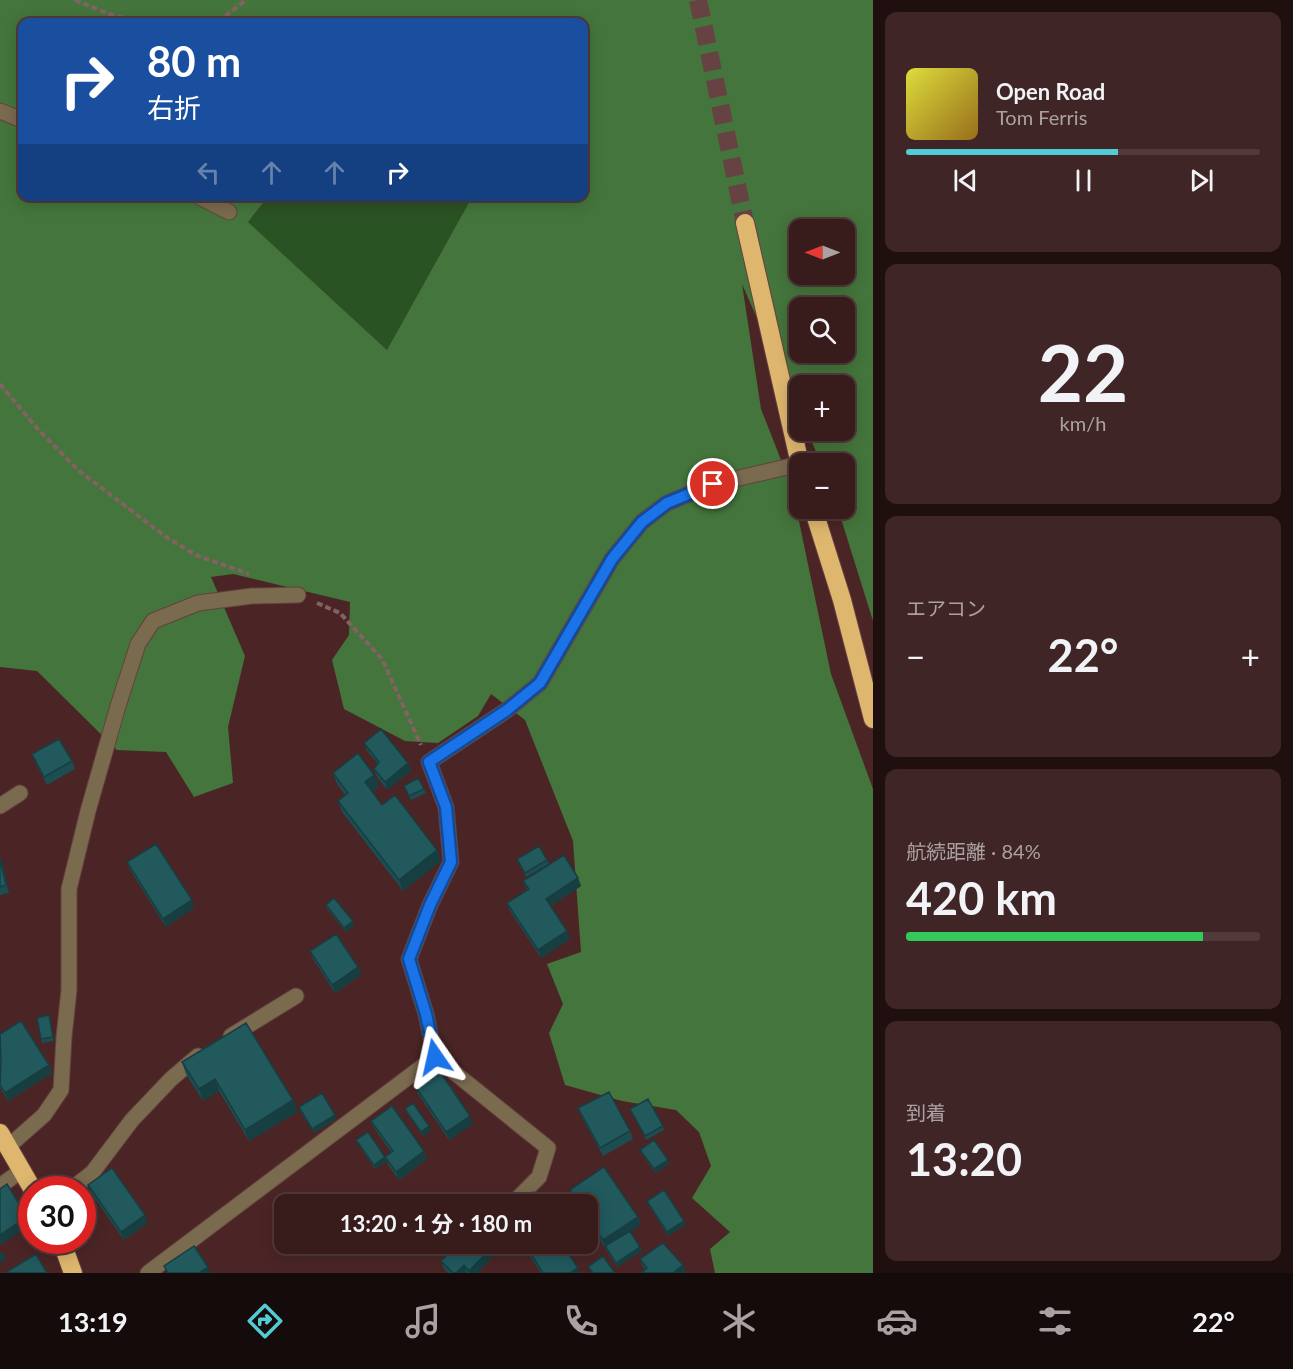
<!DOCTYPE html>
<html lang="ja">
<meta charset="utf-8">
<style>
:root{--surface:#381c1c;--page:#3f2525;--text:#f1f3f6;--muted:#aba1a3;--line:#523a3b;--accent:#51ccd4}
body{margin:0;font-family:Lato,"Noto Sans JP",sans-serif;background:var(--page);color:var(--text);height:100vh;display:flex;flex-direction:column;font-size:22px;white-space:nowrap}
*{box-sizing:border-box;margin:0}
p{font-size:20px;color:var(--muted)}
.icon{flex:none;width:33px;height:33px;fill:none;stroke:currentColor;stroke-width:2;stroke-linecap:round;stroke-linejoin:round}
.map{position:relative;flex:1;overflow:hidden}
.side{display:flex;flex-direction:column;gap:12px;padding:12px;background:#1f0f0f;width:420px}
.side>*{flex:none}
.guide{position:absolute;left:18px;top:18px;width:570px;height:183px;border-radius:12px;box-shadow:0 3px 15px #0003,0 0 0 2px var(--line);background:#1a4fa0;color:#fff;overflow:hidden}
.needle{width:39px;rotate:270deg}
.buttons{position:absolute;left:789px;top:219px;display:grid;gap:12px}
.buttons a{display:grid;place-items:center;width:66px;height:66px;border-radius:12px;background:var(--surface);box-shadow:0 3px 15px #0003,0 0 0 2px var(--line);font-size:30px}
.speed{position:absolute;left:18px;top:1176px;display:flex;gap:12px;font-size:30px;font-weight:700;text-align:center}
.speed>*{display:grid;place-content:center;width:78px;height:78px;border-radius:50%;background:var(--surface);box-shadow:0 3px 15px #0003,0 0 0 2px var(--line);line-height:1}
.speed .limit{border:9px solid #d22;background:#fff;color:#111}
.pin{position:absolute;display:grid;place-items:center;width:51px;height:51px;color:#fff;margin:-26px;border:3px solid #fff;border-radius:50%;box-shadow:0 2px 6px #0007}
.me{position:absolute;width:66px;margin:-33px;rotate:349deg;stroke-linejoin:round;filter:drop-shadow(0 0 4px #0008)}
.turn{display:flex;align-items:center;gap:21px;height:126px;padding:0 30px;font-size:27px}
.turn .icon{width:78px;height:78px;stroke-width:2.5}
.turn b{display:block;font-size:42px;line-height:51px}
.lanes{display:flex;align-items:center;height:57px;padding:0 30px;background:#0003;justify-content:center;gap:30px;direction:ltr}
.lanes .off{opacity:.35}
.big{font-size:45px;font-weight:700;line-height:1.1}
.side .card{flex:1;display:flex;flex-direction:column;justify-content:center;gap:9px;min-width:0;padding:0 21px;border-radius:12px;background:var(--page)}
.side .dial{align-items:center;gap:0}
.dial b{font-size:78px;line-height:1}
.song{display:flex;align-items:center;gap:18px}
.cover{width:72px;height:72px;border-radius:9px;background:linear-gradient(135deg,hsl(60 70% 55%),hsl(40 70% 35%))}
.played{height:6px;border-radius:3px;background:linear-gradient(90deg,var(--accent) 60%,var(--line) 60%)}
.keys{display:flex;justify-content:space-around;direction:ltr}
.heat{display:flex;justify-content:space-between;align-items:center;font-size:33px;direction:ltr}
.charge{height:9px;border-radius:4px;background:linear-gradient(90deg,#34c759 84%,var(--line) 0)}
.trip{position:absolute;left:274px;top:1194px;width:324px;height:60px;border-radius:12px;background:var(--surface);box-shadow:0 3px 15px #0003,0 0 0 2px var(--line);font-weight:700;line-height:60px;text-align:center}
.tab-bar{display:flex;height:96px;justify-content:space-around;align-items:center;background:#160b0b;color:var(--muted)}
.tab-bar .icon{width:42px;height:42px}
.tab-bar .on{color:var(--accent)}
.tab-bar b{font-size:27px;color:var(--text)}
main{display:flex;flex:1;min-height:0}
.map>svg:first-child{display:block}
.green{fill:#2a5323}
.forest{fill:#44753c;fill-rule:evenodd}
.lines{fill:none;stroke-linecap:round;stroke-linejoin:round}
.highway-tunnel{stroke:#664342;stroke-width:18;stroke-dasharray:18 9;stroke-linecap:butt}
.minor-casing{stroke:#644140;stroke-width:17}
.highway-casing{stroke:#644140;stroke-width:20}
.path{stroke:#836262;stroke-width:4;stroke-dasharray:6 3;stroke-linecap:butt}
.minor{stroke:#7a6a4e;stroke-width:15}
.highway{stroke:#deb66e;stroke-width:18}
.wall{fill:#1c4d50}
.shaded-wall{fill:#173e41}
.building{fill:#21595d;stroke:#173e41;stroke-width:1.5}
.route-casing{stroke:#114b97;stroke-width:15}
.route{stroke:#1a73e8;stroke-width:10}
</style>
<main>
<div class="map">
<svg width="873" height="1273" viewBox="0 0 873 1273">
<rect width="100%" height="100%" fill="#4b2525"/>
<path class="green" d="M269 197H472L387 350 248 222Z"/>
<path class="forest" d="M0 0H873V621L838 509 844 508V464L821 463 807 431 844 430V386H800L799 414 742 284 761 409 792 488 831 674 873 789V1273H715L710 1249 730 1232 692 1198 711 1166 699 1132 676 1110 622 1101 565 1085 549 1033 563 1004 547 964 581 952 573 841 525 720 491 694 478 716 438 743 405 741 344 709 332 660 349 635 350 602 233 574 211 577 245 656 228 727 233 783 194 797 166 752 117 750 37 671 0 667ZM22 22H584V196L472 197 387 350 248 222 269 196H22ZM800 230H844V274H800ZM800 308H844V352H800Z"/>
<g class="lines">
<path class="highway-tunnel" d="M698 0 745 223"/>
<g class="minor-casing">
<path id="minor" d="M0 111 22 120
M198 196 229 212
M0 806 20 793
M231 1036 296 996
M435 1057 548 1148 539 1177 512 1204
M9 1146 44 1115 61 1090 64 1037 69 990V889L88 811 118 706 138 644 153 621 198 603 252 596 298 595
M0 1186 21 1171
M70 1190 92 1173 132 1120 171 1079 198 1056
M148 1273 435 1057 426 1014 409 959 430 905 451 862 446 807 429 762 507 710 540 683 612 559 642 522 667 503 713 484 800 464"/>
</g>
<g class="highway-casing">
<path id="highway" d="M745 223 800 464
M813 508 842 600 873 719
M0 1133 33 1190
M61 1240 73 1273"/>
</g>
<path class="path" d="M75 0 109 14 141 22
M199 22 224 17 246 0
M0 384 36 427 78 470 166 537 196 555 249 574
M317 603 340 613 382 659 421 745"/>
<use href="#minor" class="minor"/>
<use href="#highway" class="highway"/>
</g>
<path class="wall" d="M364 743 408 763 411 771 387 790 377 777 374 769 378 764 367 751Z
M32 754 72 761 75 769 47 785 35 762Z
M333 773 374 775 379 786 372 792 382 805 437 850 441 861 403 891 342 812 338 801 345 795 337 784Z
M404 786 424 789 426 793 411 800Z
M0 857 3 865 9 893 0 895Z
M517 859 547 860 549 864 526 877Z
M127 862 194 908 166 927 130 870Z
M578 878 581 886 551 906 567 931 570 939 541 958 510 911 507 903 527 890 523 881Z
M326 905 354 925 346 932 327 909Z
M310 951 358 967 361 975 335 993 313 959Z
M49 1015 54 1041 42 1043 41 1039Z
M0 1034 49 1065 52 1073 8 1101 0 1088Z
M182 1062 293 1100 297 1112 249 1141 219 1091 203 1101 186 1074Z
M415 1086 473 1124 449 1140 418 1094Z
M299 1107 336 1119 314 1133 300 1111Z
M578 1108 630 1131 633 1139 603 1156 581 1116Z
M405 1109 431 1131 423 1136 407 1113Z
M630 1109 663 1126 664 1130 646 1140Z
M371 1121 424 1151 427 1159 399 1180 388 1165 387 1161 375 1169 358 1144 356 1140 385 1157 391 1152 374 1128Z
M640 1150 668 1160 669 1164 655 1173 642 1154Z
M88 1185 148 1223 124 1240 91 1193Z
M570 1190 638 1217 641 1225 630 1232 642 1251 617 1267 588 1221V1204H577L572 1198Z
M647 1201 684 1221 685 1225 668 1236 649 1205Z
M522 1244H562L579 1273H541Z
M500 1249 477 1273H448L444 1269 441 1261Z
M640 1259 683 1265 686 1273H641L645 1270 643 1267Z"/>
<path class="shaded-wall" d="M408 763 411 771 387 790 385 782Z
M374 775 379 786 369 794 365 782Z
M437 850 441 861 403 891 399 880Z
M0 857 3 865 9 893 6 885Z
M578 878 581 886 549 907 546 899Z
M192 900 194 908 166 927 163 919Z
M353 921 354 925 346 932 344 928Z
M567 931 570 939 541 958 538 950Z
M358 967 361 975 335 993 332 985Z
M49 1065 52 1073 8 1101 5 1093Z
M215 1079 219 1091 203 1101 199 1089Z
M293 1100 297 1112 249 1141 245 1130Z
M335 1115 336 1119 314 1133 312 1129Z
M470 1116 473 1124 449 1140 446 1132Z
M429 1126 431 1131 423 1136 421 1132Z
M424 1151 427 1159 399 1180 396 1172Z
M385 1157 387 1161 375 1169 374 1165Z
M668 1160 669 1164 655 1173 654 1169Z
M145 1215 148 1223 124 1240 121 1232Z
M27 1217 30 1225 0 1245V1235Z
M638 1217 641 1225 606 1248 603 1240Z
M684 1221 685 1225 668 1236 667 1232Z
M495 1244H498L500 1249 478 1273H470L469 1271Z
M640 1247 642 1251 617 1267 616 1263Z
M3 1252 6 1259 0 1263V1253Z
M464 1265 466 1273H456Z
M683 1265 686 1273H673Z
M208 1267 210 1273H199Z
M578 1268 579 1273H570Z"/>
<path class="building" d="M381 729 408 763 385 782 374 769 379 762 364 743Z
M59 739 72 761 44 777 32 754Z
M358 753 374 775 365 782 382 805 395 795 437 850 399 880 338 801 348 793 333 773Z
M418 778 424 789 409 796 404 786Z
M156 844 192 900 163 919 127 862Z
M539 846 547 860 525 873 517 859Z
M564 855 578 878 546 899 567 931 538 950 507 903 529 889 523 881Z
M0 858 6 885 0 887Z
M334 898 353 921 344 928 326 905Z
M336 934 358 967 332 985 310 951Z
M49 1015 53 1037 41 1039 37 1018Z
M21 1021 49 1065 5 1093 0 1085 1 1060 0 1034Z
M246 1023 293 1100 245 1130 215 1079 199 1089 182 1062Z
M439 1070 470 1116 446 1132 415 1086Z
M609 1092 630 1131 600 1148 578 1108Z
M322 1093 335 1115 312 1129 299 1107Z
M648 1099 663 1126 645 1136 630 1109Z
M413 1103 429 1126 421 1132 405 1109Z
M392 1106 424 1151 396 1172 385 1157 393 1151 371 1121Z
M368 1132 385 1157 374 1165 356 1140Z
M654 1140 668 1160 654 1169 640 1150Z
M604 1167 638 1217 603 1240 588 1218V1204H579L570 1190Z
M112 1168 145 1215 121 1232 88 1185Z
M7 1184 27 1217 0 1235V1189Z
M664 1190 684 1221 667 1232 647 1201Z
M533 1192 543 1204H517Z
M630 1231 640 1247 616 1263 605 1246Z
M663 1243 683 1265 673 1273H641L647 1268 640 1259Z
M458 1244H495L469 1271 464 1265 456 1273H453L441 1261Z
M525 1244H562L578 1268 570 1273H543Z
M194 1246 208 1267 199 1273H168L164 1266Z
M36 1254 47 1273H5Z
M603 1256 615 1273H593L588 1267Z"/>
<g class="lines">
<g class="route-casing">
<path id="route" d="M435 1057 426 1014 409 959 430 905 451 862 446 807 429 762 507 710 540 683 612 559 642 522 667 503 713 484"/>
</g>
<use href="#route" class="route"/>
</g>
</svg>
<div class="buttons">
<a><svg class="needle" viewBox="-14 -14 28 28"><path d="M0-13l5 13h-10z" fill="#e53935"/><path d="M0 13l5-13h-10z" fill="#aba1a3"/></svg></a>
<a><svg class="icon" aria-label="search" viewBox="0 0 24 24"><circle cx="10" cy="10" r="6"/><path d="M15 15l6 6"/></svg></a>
<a>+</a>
<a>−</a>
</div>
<div class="speed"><div class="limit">30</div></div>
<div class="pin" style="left:713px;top:484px;background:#d93025"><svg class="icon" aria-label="arrive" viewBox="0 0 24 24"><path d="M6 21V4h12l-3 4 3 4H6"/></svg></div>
<svg class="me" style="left:435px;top:1057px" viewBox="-20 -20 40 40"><path d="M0-17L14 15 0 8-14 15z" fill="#1a73e8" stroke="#fff" stroke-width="4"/></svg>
<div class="trip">13:20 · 1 分 · 180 m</div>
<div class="guide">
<div class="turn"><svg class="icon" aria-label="right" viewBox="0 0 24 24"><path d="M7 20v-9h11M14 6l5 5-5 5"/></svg><div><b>80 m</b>右折</div></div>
<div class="lanes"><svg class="icon off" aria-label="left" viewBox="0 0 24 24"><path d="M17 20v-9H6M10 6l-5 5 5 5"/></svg><svg class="icon off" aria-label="ahead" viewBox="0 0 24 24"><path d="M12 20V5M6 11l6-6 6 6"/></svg><svg class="icon off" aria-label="ahead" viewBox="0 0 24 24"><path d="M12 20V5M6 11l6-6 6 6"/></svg><svg class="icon" aria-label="right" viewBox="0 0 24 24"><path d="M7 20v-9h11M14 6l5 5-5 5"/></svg></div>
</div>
</div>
<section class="side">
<div class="card">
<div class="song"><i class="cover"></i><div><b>Open Road</b><p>Tom Ferris</p></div></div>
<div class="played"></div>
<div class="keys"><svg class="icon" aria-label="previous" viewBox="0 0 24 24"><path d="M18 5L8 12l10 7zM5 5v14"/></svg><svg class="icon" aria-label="pause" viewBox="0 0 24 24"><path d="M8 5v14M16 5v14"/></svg><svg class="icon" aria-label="next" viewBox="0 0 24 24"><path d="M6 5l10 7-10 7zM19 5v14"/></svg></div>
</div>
<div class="card dial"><b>22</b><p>km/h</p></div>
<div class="card"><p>エアコン</p>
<div class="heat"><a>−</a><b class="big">22°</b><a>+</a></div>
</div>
<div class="card"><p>航続距離 · 84%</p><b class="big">420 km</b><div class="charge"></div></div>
<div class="card"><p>到着</p><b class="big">13:20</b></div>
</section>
</main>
<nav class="tab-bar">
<b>13:19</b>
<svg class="icon on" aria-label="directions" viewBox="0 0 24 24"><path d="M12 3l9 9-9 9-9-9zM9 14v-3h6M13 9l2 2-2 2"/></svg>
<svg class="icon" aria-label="music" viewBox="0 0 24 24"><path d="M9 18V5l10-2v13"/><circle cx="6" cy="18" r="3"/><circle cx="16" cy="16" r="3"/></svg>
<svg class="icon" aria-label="phone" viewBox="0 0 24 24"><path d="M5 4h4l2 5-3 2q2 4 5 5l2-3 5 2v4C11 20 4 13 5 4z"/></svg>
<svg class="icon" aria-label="climate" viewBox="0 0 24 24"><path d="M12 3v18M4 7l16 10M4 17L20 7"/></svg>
<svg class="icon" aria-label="car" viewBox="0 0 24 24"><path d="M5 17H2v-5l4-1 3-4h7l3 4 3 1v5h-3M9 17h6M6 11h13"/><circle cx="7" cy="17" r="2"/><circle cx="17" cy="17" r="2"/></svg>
<svg class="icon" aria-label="filters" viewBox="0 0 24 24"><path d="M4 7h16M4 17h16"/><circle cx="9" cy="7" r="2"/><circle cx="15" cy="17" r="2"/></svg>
<b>22°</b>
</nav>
